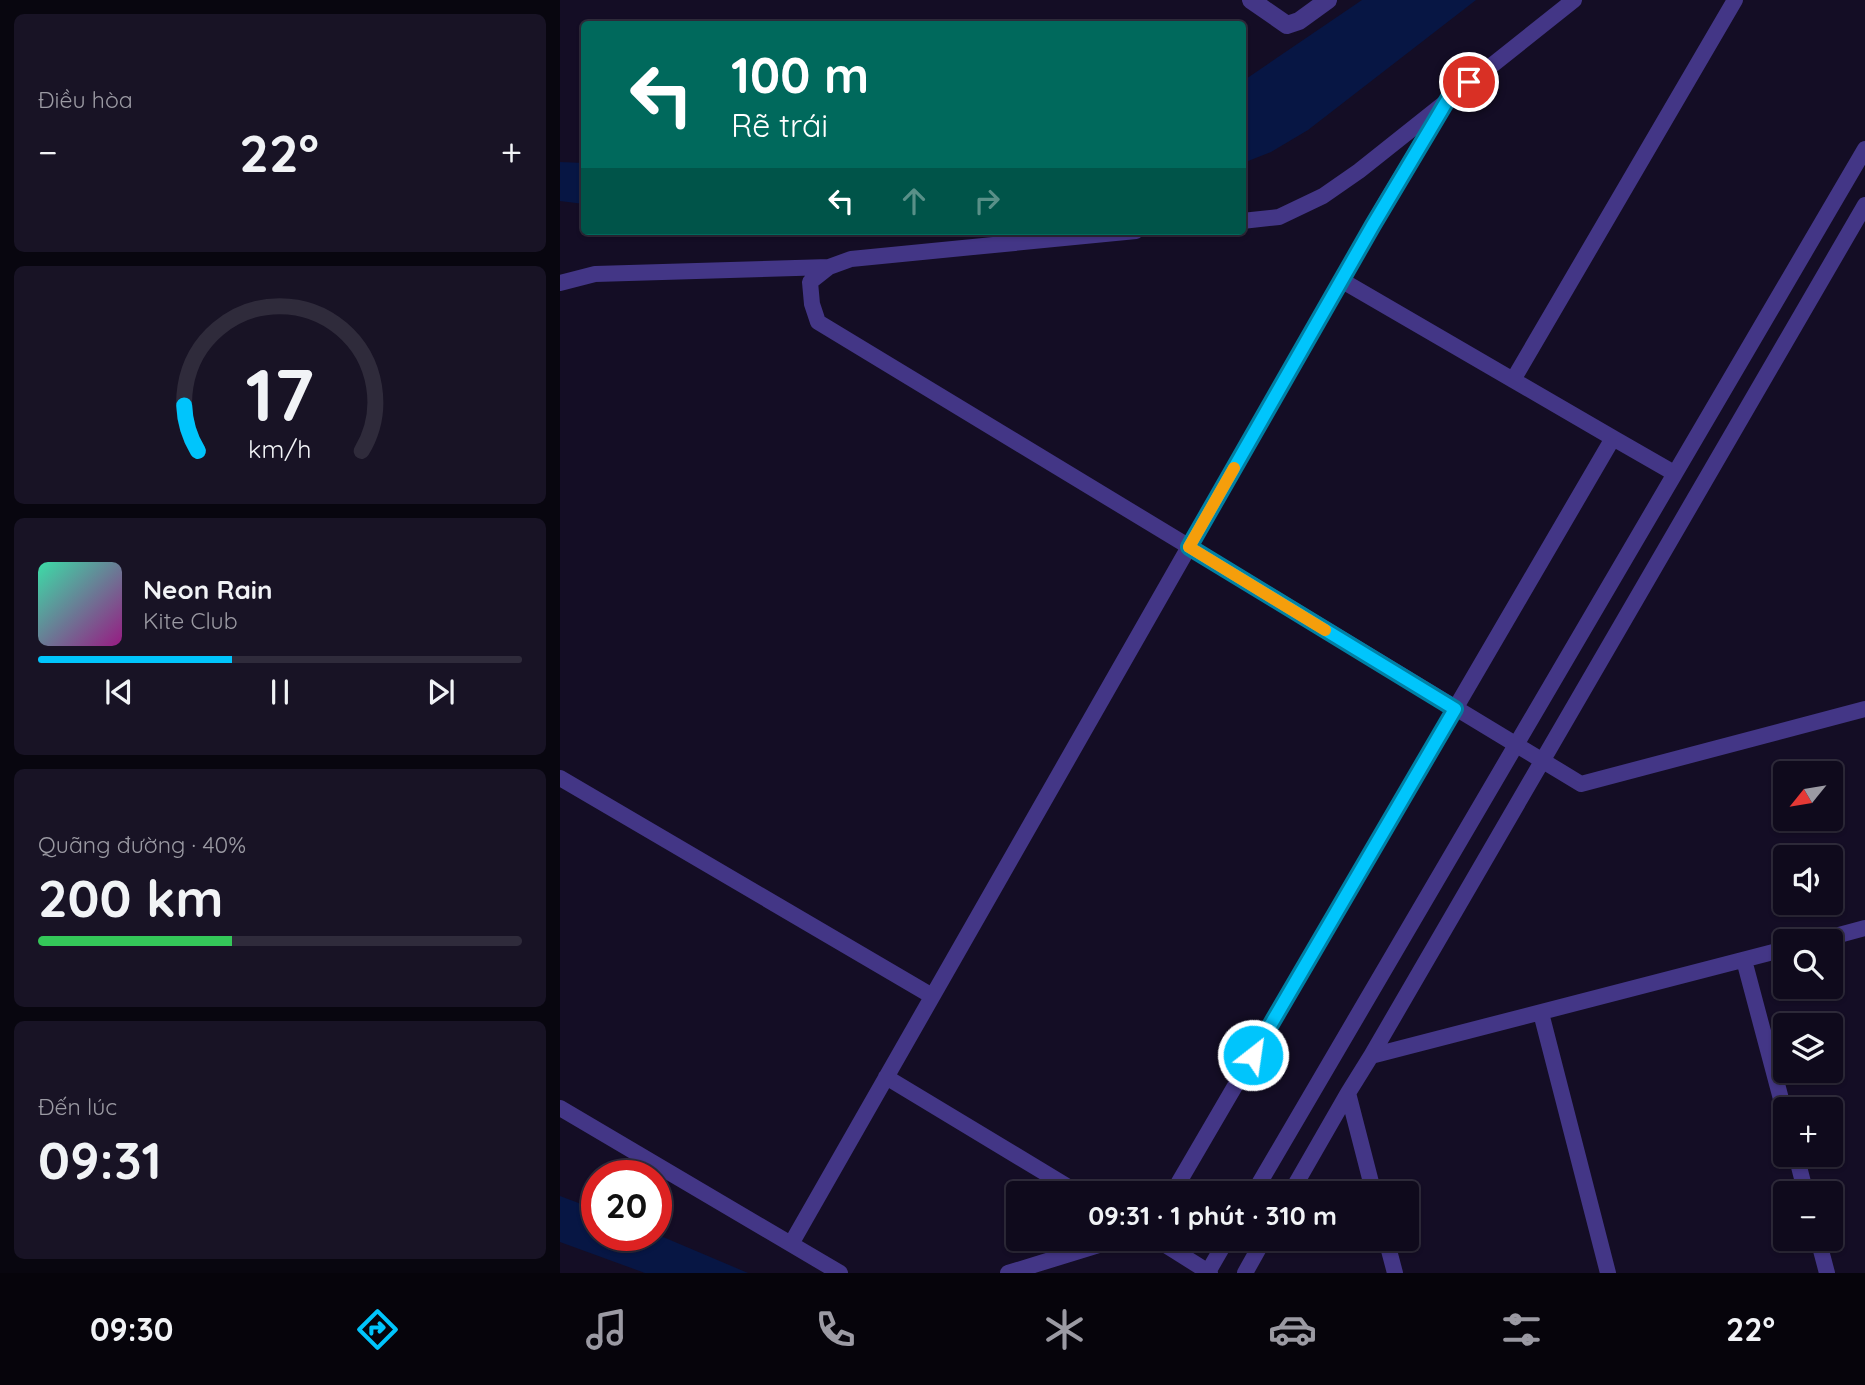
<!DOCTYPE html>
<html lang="vi">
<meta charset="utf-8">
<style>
:root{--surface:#0f0a1c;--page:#181325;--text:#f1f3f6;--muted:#9b9aa3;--line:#2f2b3b;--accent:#00c5fc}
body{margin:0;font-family:Quicksand,sans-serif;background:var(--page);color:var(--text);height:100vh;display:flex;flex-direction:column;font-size:26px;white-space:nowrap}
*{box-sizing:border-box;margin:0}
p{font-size:23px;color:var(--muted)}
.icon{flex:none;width:38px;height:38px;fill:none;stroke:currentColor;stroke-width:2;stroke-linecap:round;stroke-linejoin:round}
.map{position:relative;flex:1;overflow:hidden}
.panel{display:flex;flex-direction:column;gap:14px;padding:14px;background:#08060f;width:560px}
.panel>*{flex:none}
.guide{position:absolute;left:21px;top:21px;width:665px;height:214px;border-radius:7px;box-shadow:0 2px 5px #0004,0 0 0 2px var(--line);background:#00695c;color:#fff;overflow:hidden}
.needle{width:46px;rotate:240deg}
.controls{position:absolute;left:1213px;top:761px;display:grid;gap:14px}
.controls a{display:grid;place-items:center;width:70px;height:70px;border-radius:7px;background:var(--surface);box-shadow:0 2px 5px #0004,0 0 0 2px var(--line);font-size:35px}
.speed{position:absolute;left:21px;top:1160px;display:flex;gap:14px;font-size:35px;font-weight:700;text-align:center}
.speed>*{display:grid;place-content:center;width:91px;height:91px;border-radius:50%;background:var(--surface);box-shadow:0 2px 5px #0004,0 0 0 2px var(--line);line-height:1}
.speed .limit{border:10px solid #d22;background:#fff;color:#111}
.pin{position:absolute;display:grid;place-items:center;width:60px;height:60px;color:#fff;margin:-30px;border:4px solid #fff;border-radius:50%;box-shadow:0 2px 7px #0007}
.me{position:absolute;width:77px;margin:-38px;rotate:30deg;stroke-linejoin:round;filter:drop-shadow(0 0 5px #0008)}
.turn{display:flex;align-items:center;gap:24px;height:147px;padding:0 35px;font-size:32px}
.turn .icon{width:91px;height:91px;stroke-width:2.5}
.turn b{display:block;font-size:49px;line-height:60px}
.lanes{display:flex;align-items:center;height:66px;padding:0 35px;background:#0003;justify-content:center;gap:35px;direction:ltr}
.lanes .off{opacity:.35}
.big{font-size:52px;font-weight:700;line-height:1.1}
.panel .tile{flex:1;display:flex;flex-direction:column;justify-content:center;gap:10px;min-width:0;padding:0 24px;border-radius:10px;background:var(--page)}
.panel .dial{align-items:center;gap:0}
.dial svg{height:182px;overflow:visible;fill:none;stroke:var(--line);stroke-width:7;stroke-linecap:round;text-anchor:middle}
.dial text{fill:var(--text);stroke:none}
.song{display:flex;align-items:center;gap:21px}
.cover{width:84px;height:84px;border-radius:10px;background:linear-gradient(135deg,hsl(160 70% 55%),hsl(310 70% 35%))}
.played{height:7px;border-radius:4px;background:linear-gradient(90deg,var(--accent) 40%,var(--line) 40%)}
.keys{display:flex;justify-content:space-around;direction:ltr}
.heat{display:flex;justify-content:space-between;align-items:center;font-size:38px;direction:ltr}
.charge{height:10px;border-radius:5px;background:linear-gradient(90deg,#34c759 40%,var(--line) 0)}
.trip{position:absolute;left:446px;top:1181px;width:413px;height:70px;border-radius:7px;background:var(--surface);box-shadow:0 2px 5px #0004,0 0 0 2px var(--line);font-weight:700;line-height:70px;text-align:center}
.tab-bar{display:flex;height:112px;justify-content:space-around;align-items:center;background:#06040b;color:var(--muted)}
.tab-bar .icon{width:49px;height:49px}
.tab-bar .on{color:var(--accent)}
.tab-bar b{font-size:32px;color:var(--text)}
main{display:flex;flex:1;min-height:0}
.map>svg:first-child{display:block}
.water{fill:#071644}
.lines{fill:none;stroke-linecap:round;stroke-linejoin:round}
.service{stroke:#433686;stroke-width:16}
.minor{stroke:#433686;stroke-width:18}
.route-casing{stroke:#0080a4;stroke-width:18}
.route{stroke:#00c5fc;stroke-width:12}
.slow{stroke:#f59e0b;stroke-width:12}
</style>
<main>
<section class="panel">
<div class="tile"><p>Điều hòa</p>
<div class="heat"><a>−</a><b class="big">22°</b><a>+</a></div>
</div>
<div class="tile dial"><svg viewBox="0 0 100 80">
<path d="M14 69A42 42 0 1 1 86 69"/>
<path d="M14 69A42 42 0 0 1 8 49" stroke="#00c5fc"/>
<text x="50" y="56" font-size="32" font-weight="700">17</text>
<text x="50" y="72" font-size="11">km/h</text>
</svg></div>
<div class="tile">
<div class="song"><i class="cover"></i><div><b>Neon Rain</b><p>Kite Club</p></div></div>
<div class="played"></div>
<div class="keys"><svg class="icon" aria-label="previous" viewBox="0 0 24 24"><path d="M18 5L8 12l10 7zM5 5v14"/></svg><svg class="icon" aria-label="pause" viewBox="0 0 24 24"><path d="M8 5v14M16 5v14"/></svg><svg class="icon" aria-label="next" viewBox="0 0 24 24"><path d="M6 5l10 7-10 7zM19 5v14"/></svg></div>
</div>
<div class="tile"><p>Quãng đường · 40%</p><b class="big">200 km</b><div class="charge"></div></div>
<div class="tile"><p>Đến lúc</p><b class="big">09:31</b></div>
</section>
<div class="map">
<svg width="1305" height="1273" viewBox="0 0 1305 1273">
<rect width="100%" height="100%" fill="#140d25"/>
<path class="water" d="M802 0H916L748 130 711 152 683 163V81Z
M0 162 24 163V204L0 201Z
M0 1196 37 1210V1236L96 1234 188 1273H85L0 1242Z"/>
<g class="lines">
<path class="service" d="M682 221 719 217 763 196 799 171 1014 0
M576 231 291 259 269 267 250 282 252 304 258 322 1021 784 1305 709
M0 283 35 274 269 267
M953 380 1175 0
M1053 438 1114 473
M0 778 372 996
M1253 942 1305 928
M1184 960 1225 1114
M981 1013 1048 1273
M811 1056 1305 205
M326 1077 520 1194
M0 1108 280 1273
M1236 1155 1246 1194
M612 1194 1053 438 781 280
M693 1194 1305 149
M730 1194 788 1093
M814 1194 788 1093 811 1056 1225 949
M596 1239 650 1273
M826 1239 835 1273
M1258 1239 1267 1273
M231 1244 823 207 888 99
M648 1272 667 1239
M448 1273 558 1239
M685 1273 704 1239"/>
<path class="minor" d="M691 0 727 25 739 21 768 0"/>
</g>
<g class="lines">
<g class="route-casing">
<path id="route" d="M693 1055 895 709 629 547 813 225 875 121 888 99 909 82"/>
</g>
<use href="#route" class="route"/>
<path class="slow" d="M674 468 629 547 765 630"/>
</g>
</svg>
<div class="controls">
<a><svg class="needle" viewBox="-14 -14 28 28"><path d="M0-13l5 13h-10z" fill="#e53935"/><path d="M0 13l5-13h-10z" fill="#9b9aa3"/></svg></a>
<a><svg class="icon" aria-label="sound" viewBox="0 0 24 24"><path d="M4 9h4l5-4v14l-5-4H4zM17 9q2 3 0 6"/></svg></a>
<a><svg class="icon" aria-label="search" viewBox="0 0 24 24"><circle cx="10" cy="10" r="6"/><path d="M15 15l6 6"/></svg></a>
<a><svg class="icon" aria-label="layers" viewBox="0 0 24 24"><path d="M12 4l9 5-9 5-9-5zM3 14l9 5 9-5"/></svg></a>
<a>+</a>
<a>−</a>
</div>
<div class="speed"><div class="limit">20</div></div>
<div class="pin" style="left:909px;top:82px;background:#d93025"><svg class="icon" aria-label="arrive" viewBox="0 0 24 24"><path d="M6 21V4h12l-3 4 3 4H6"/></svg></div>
<svg class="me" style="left:693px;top:1055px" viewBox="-20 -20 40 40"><circle r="17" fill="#00c5fc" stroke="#fff" stroke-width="3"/><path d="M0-11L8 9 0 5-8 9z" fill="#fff"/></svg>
<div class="trip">09:31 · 1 phút · 310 m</div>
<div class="guide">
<div class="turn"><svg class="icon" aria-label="left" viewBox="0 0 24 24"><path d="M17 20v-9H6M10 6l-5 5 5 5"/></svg><div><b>100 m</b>Rẽ trái</div></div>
<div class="lanes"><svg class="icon" aria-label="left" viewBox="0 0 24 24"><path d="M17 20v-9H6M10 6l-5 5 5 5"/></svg><svg class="icon off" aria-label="ahead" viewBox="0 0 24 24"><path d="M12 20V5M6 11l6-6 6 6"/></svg><svg class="icon off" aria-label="right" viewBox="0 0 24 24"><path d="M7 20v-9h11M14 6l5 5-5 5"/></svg></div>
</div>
</div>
</main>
<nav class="tab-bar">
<b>09:30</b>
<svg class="icon on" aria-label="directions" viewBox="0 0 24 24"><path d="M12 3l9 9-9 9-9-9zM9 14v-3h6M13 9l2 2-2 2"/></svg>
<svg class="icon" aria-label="music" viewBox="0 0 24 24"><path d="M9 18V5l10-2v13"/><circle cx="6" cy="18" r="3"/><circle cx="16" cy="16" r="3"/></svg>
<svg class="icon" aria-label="phone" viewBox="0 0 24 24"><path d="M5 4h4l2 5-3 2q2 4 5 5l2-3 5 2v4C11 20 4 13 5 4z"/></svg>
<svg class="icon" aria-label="climate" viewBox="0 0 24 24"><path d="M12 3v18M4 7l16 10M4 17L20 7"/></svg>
<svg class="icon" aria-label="car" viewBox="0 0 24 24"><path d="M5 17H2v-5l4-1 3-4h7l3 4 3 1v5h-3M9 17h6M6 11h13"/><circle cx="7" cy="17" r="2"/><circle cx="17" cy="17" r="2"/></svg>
<svg class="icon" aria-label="filters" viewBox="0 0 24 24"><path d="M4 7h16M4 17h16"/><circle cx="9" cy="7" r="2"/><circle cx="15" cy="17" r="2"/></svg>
<b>22°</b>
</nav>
